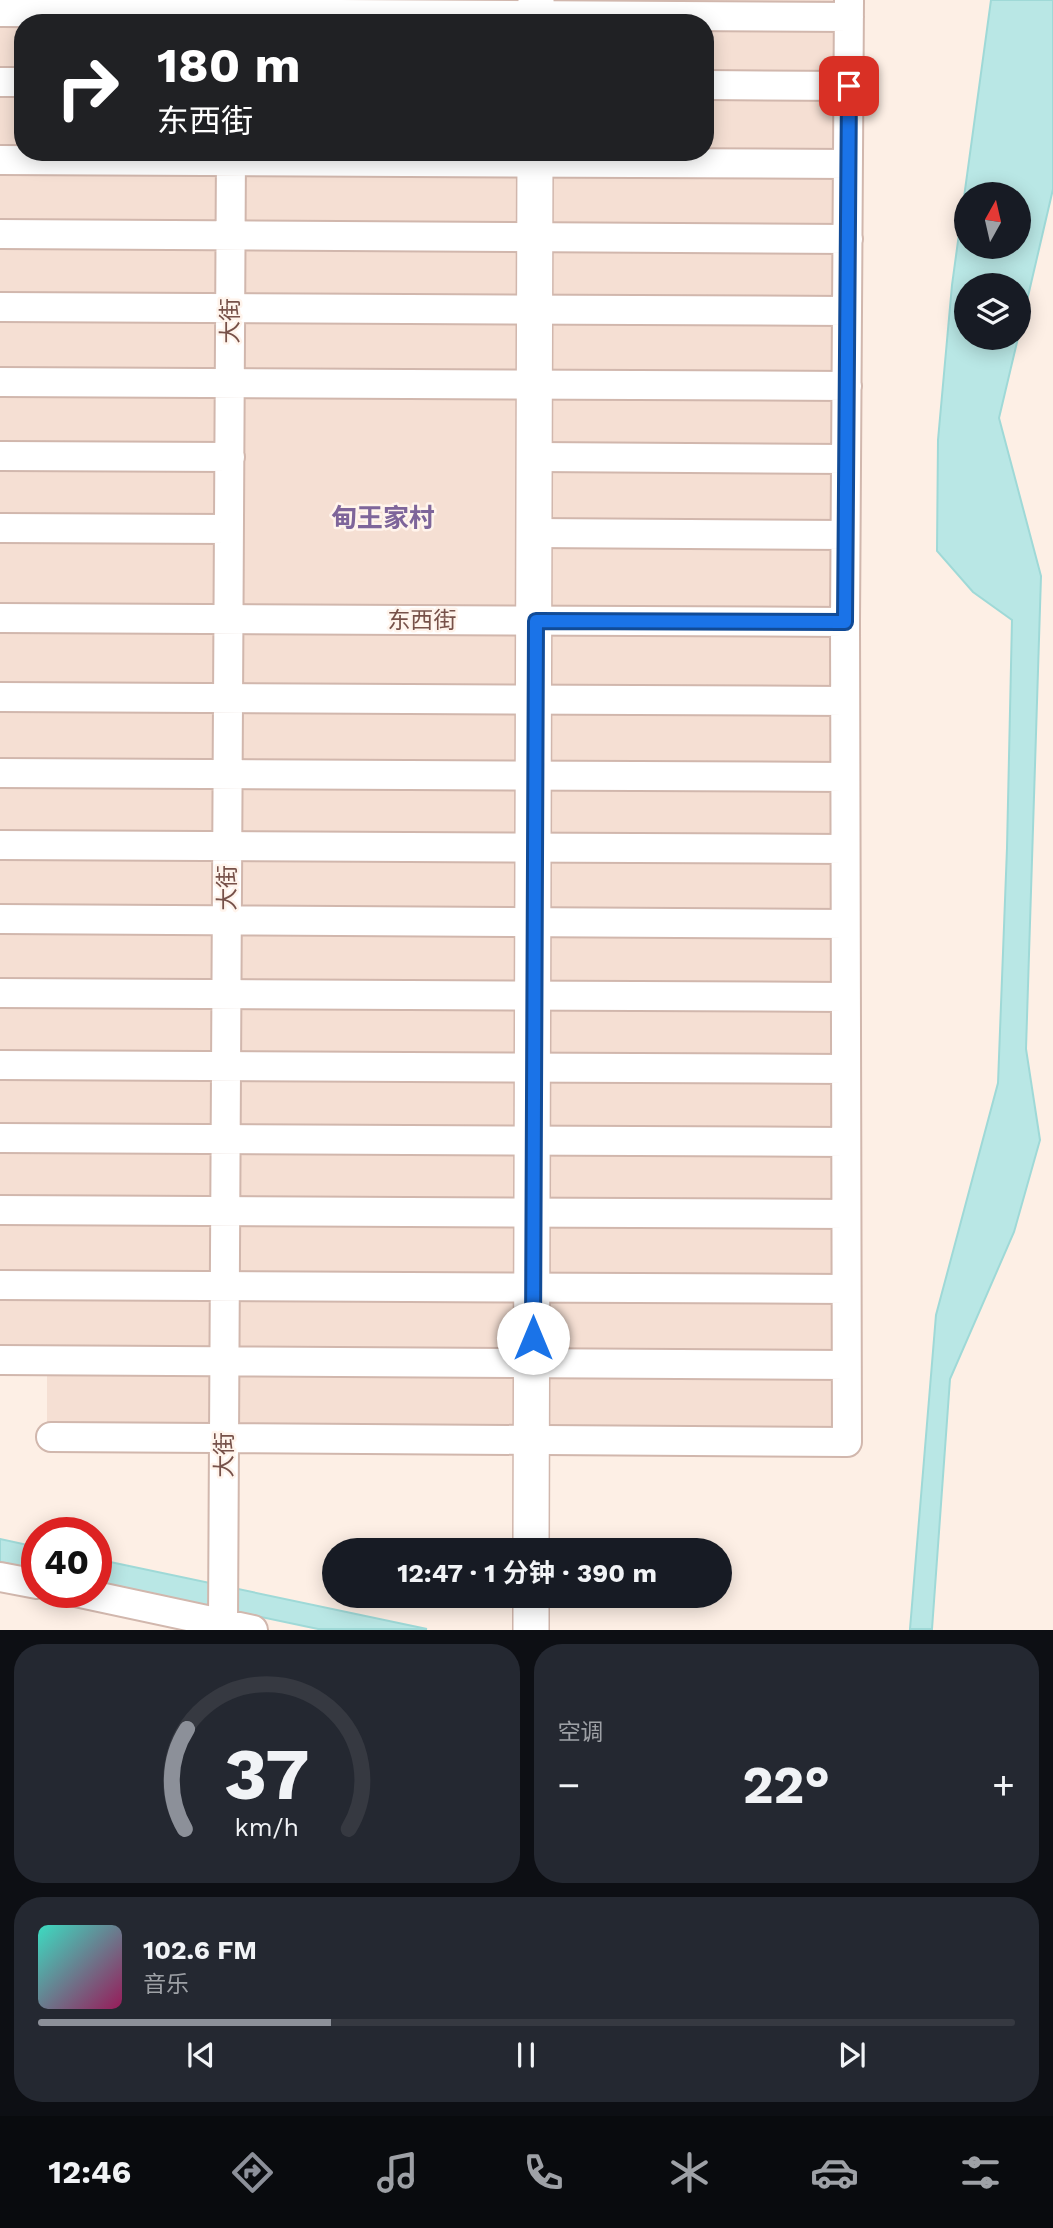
<!DOCTYPE html>
<html lang="zh">
<meta charset="utf-8">
<style>
:root{--surface:#171b24;--page:#242831;--text:#f1f3f6;--muted:#9ea1a6;--line:#363941;--accent:#8c9099}
body{margin:0;font-family:"Work Sans","Noto Sans SC",sans-serif;background:var(--page);color:var(--text);height:100vh;display:flex;flex-direction:column;font-size:26px;white-space:nowrap}
*{box-sizing:border-box;margin:0}
p{font-size:23px;color:var(--muted)}
.icon{flex:none;width:38px;height:38px;fill:none;stroke:currentColor;stroke-width:2;stroke-linecap:round;stroke-linejoin:round}
.map{position:relative;height:1630px;overflow:hidden}
.drawer{display:flex;flex-direction:column;gap:14px;padding:14px;background:#0d0f14;flex:1}
.drawer>*{flex:none}
.top-card{position:absolute;left:14px;top:14px;width:700px;height:147px;border-radius:28px;box-shadow:0 4px 18px #0003;background:#202124;color:#fff;overflow:hidden}
.needle{width:46px;rotate:8deg}
.tools{position:absolute;left:954px;top:182px;display:grid;gap:14px}
.tools a{display:grid;place-items:center;width:77px;height:77px;border-radius:50%;background:var(--surface);box-shadow:0 4px 18px #0003;font-size:35px}
.speed{position:absolute;left:21px;top:1517px;display:flex;gap:14px;font-size:35px;font-weight:700;text-align:center}
.speed>*{display:grid;place-content:center;width:91px;height:91px;border-radius:50%;background:var(--surface);box-shadow:0 4px 18px #0003;line-height:1}
.speed .limit{border:10px solid #d22;background:#fff;color:#111}
.pin{position:absolute;display:grid;place-items:center;width:60px;height:60px;color:#fff;margin:-30px;border-radius:14px;box-shadow:0 4px 10px #0006}
.me{position:absolute;width:77px;margin:-38px;rotate:0deg;stroke-linejoin:round;filter:drop-shadow(0 0 5px #0008)}
.turn{display:flex;align-items:center;gap:24px;height:147px;padding:0 28px;font-size:32px}
.turn .icon{width:91px;height:91px;stroke-width:2.5}
.turn b{display:block;font-size:49px;line-height:60px}
.big{font-size:52px;font-weight:700;line-height:1.1}
.drawer .widget{flex:1;display:flex;flex-direction:column;justify-content:center;gap:10px;min-width:0;padding:0 24px;border-radius:28px;background:var(--page)}
.drawer .dial{align-items:center;gap:0}
.dial svg{height:182px;overflow:visible;fill:none;stroke:var(--line);stroke-width:7;stroke-linecap:round;text-anchor:middle}
.dial text{fill:var(--text);stroke:none}
.song{display:flex;align-items:center;gap:21px}
.cover{width:84px;height:84px;border-radius:10px;background:linear-gradient(135deg,hsl(170 70% 55%),hsl(330 70% 35%))}
.played{height:7px;border-radius:4px;background:linear-gradient(90deg,var(--accent) 30%,var(--line) 30%)}
.keys{display:flex;justify-content:space-around;direction:ltr}
.heat{display:flex;justify-content:space-between;align-items:center;font-size:38px;direction:ltr}
.drawer .tiles{flex:1;display:grid;gap:14px;grid-template-columns:1fr 1fr}
.widget:last-child{grid-column:span 2}
.trip{position:absolute;left:322px;top:1538px;width:410px;height:70px;border-radius:35px;background:var(--surface);box-shadow:0 4px 18px #0003;font-weight:700;line-height:70px;text-align:center}
.tabs{display:flex;height:112px;justify-content:space-around;align-items:center;background:#090b0e;color:var(--muted)}
.tabs .icon{width:49px;height:49px}
.tabs .current{color:var(--accent)}
.tabs b{font-size:32px;color:var(--text)}
.map>svg:first-child{display:block}
.residential{fill:#f5dfd3;fill-rule:evenodd}
.water{fill:#b9e7e5;stroke:#9fd9d7;stroke-width:2;fill-rule:evenodd}
.lines{fill:none;stroke-linecap:round;stroke-linejoin:round}
.minor-casing{stroke:#d1b7ad;stroke-width:32}
.tertiary-casing{stroke:#d1b7ad;stroke-width:38}
.minor{stroke:#fff;stroke-width:28}
.tertiary{stroke:#fff;stroke-width:35}
.route-casing{stroke:#114b97;stroke-width:18}
.route{stroke:#1a73e8;stroke-width:12}
.labels{text-anchor:middle;dominant-baseline:central;stroke-width:5;stroke-linejoin:round;paint-order:stroke}
.street-label{font-size:23px;fill:#775149;stroke:#fff4ec}
.quarter-label{font-size:26px;font-weight:bold;fill:#7e659a;stroke:#fff4ec}
</style>
<div class="map">
<svg width="1053" height="1630" viewBox="0 0 1053 1630">
<rect width="100%" height="100%" fill="#fdefe5"/>
<path class="residential" d="M0 0H843L840 1447 47 1444V1365H0ZM23 23H705V152H23Z"/>
<path class="water" d="M991 0H1053V189L1019 335 1018 285H966V338H1018L999 418 1041 576 1026 1049 1040 1140 1014 1232 950 1379 932 1629H910L936 1315 998 1083 1007 848 1012 620 973 592 937 551 938 440 952 285ZM966 194H1018V247H966Z
M0 1539 37 1547V1570L0 1562Z
M96 1559 427 1629H318L96 1582Z"/>
<g class="lines">
<g class="minor-casing">
<path id="minor" d="M0 12 849 17
M0 82H23
M705 85 849 86
M0 160 848 164
M0 234 848 239
M0 307 847 311
M0 382 847 386
M0 456 230 457
M536 457 846 459
M0 528 229 529
M535 533 845 535
M0 618 845 622
M0 697 845 701
M0 773 845 777
M0 845 845 849
M0 919 845 924
M0 993 845 997
M0 1065 845 1069
M0 1138 846 1142
M0 1210 846 1214
M0 1285 846 1289
M0 1360 846 1365
M51 1437 847 1442 845 622 849 0
M0 1577 37 1584
M76 1592 253 1630
M223 1623 231 152"/>
</g>
<g class="tertiary-casing">
<path id="tertiary" d="M536 23V0
M531 1550 535 152
M531 1630V1596"/>
</g>
<use href="#minor" class="minor"/>
<use href="#tertiary" class="tertiary"/>
</g>
<g class="lines">
<g class="route-casing">
<path id="route" d="M533 1338 536 621 845 622 849 86"/>
</g>
<use href="#route" class="route"/>
</g>
<g class="labels">
<g class="street-label">
<text transform="translate(230 321) rotate(-90)">大街</text>
<text x="422" y="620">东西街</text>
<text transform="translate(227 888) rotate(-90)">大街</text>
<text transform="translate(224 1455) rotate(-90)">大街</text>
</g>
<g class="quarter-label">
<text x="383" y="518">甸王家村</text>
</g>
</g>
</svg>
<div class="tools">
<a><svg class="needle" viewBox="-14 -14 28 28"><path d="M0-13l5 13h-10z" fill="#e53935"/><path d="M0 13l5-13h-10z" fill="#9ea1a6"/></svg></a>
<a><svg class="icon" aria-label="layers" viewBox="0 0 24 24"><path d="M12 4l9 5-9 5-9-5zM3 14l9 5 9-5"/></svg></a>
</div>
<div class="speed"><div class="limit">40</div></div>
<div class="pin" style="left:849px;top:86px;background:#d93025"><svg class="icon" aria-label="arrive" viewBox="0 0 24 24"><path d="M6 21V4h12l-3 4 3 4H6"/></svg></div>
<svg class="me" style="left:533px;top:1338px" viewBox="-20 -20 40 40"><circle r="19" fill="#fff"/><path d="M0-13L10 11 0 6-10 11z" fill="#1a73e8"/></svg>
<div class="trip">12:47 · 1 分钟 · 390 m</div>
<div class="top-card">
<div class="turn"><svg class="icon" aria-label="right" viewBox="0 0 24 24"><path d="M7 20v-9h11M14 6l5 5-5 5"/></svg><div><b>180 m</b>东西街</div></div>
</div>
</div>
<section class="drawer">
<div class="tiles">
<div class="widget dial"><svg viewBox="0 0 100 80">
<path d="M14 69A42 42 0 1 1 86 69"/>
<path d="M14 69A42 42 0 0 1 15 25" stroke="#8c9099"/>
<text x="50" y="56" font-size="32" font-weight="700">37</text>
<text x="50" y="72" font-size="11">km/h</text>
</svg></div>
<div class="widget"><p>空调</p>
<div class="heat"><a>−</a><b class="big">22°</b><a>+</a></div>
</div>
<div class="widget">
<div class="song"><i class="cover"></i><div><b>102.6 FM</b><p>音乐</p></div></div>
<div class="played"></div>
<div class="keys"><svg class="icon" aria-label="previous" viewBox="0 0 24 24"><path d="M18 5L8 12l10 7zM5 5v14"/></svg><svg class="icon" aria-label="pause" viewBox="0 0 24 24"><path d="M8 5v14M16 5v14"/></svg><svg class="icon" aria-label="next" viewBox="0 0 24 24"><path d="M6 5l10 7-10 7zM19 5v14"/></svg></div>
</div>
</div>
</section>
<nav class="tabs">
<b>12:46</b>
<svg class="icon current" aria-label="directions" viewBox="0 0 24 24"><path d="M12 3l9 9-9 9-9-9zM9 14v-3h6M13 9l2 2-2 2"/></svg>
<svg class="icon" aria-label="music" viewBox="0 0 24 24"><path d="M9 18V5l10-2v13"/><circle cx="6" cy="18" r="3"/><circle cx="16" cy="16" r="3"/></svg>
<svg class="icon" aria-label="phone" viewBox="0 0 24 24"><path d="M5 4h4l2 5-3 2q2 4 5 5l2-3 5 2v4C11 20 4 13 5 4z"/></svg>
<svg class="icon" aria-label="climate" viewBox="0 0 24 24"><path d="M12 3v18M4 7l16 10M4 17L20 7"/></svg>
<svg class="icon" aria-label="car" viewBox="0 0 24 24"><path d="M5 17H2v-5l4-1 3-4h7l3 4 3 1v5h-3M9 17h6M6 11h13"/><circle cx="7" cy="17" r="2"/><circle cx="17" cy="17" r="2"/></svg>
<svg class="icon" aria-label="filters" viewBox="0 0 24 24"><path d="M4 7h16M4 17h16"/><circle cx="9" cy="7" r="2"/><circle cx="15" cy="17" r="2"/></svg>
</nav>
